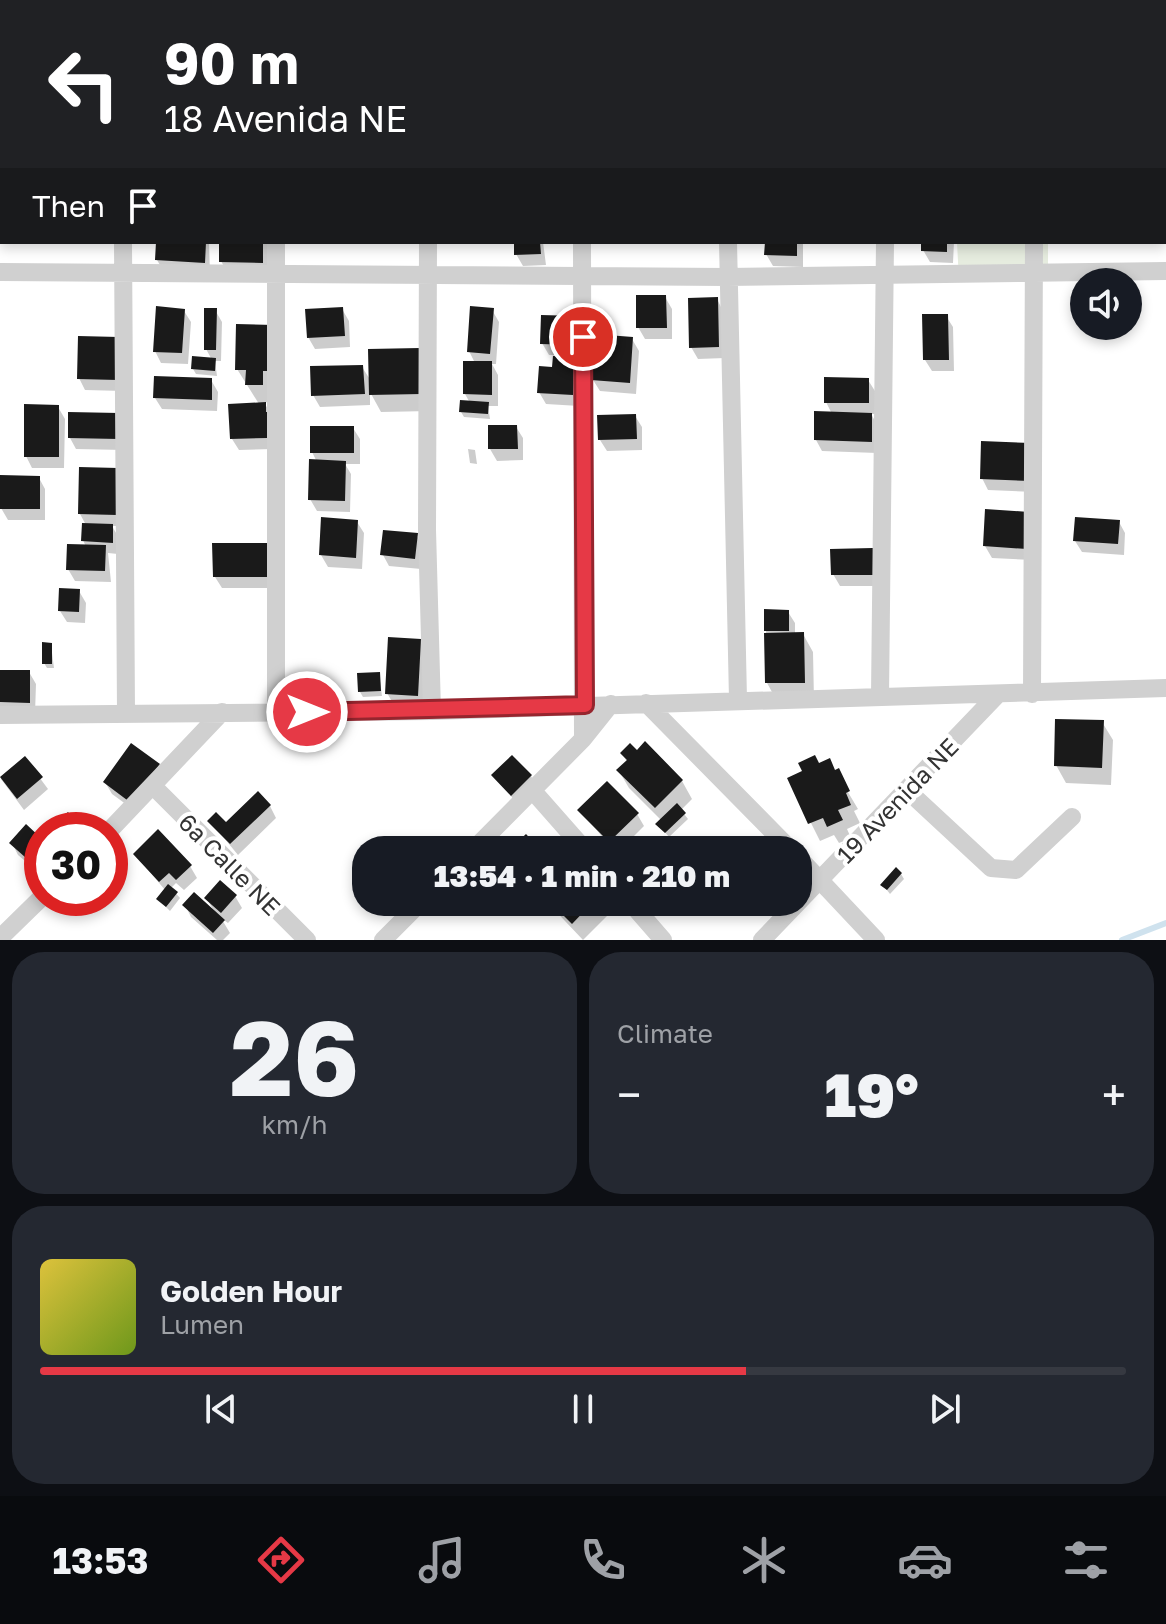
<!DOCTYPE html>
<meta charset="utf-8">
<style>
:root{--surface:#171b24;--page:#242831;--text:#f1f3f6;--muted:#9ea1a6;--line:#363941;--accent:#e63946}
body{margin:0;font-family:"Golos Text",sans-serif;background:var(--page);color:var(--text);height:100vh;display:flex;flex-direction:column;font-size:30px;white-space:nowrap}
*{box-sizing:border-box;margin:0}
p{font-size:26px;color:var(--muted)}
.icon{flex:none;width:44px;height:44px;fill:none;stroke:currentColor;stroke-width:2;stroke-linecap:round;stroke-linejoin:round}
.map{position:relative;height:940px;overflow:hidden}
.side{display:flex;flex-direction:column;gap:12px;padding:12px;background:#0d0f14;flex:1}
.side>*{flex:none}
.guide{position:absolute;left:0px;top:0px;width:1166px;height:244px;box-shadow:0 4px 12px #0003;background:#202124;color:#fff;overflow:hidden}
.buttons{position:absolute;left:1070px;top:268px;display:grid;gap:16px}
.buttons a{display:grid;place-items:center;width:72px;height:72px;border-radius:50%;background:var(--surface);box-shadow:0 4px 12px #0003;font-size:40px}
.speed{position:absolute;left:24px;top:812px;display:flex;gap:16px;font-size:40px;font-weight:700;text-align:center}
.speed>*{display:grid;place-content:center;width:104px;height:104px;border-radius:50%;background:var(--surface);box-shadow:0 4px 12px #0003;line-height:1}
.speed .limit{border:12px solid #d22;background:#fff;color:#111}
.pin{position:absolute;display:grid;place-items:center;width:68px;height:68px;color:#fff;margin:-34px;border:4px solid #fff;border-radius:50%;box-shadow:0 2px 8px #0007}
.me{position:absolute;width:88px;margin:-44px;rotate:90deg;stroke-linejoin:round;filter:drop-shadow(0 0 6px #0008)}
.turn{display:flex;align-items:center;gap:28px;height:168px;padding:0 32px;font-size:36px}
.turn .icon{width:104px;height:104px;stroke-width:2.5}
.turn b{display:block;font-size:56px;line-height:68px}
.then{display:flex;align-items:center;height:76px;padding:0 32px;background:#0003;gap:16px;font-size:30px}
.big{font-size:60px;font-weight:800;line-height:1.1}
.side .tile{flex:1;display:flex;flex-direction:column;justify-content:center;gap:12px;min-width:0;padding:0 28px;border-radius:32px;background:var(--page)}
.side .dial{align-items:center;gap:0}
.dial b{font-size:104px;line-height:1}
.song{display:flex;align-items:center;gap:24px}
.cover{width:96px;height:96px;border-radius:12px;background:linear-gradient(135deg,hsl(50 70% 55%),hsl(80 70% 35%))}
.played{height:8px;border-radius:4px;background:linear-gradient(90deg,var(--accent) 65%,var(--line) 65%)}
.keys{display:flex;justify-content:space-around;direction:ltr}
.heat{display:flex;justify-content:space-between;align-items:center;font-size:44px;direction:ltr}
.side .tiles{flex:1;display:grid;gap:12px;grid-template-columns:1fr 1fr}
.tile:last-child{grid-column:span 2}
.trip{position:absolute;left:352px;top:836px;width:460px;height:80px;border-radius:32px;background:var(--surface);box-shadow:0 4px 12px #0003;font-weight:800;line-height:80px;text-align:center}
.dock{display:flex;height:128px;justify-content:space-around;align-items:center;background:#090b0e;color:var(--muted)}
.dock .icon{width:56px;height:56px}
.dock .on{color:var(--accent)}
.dock b{font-size:36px;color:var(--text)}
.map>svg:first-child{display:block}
.green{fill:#e6ecdf}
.shadow{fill:#0003}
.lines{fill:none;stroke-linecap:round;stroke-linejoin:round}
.stream{stroke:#cfe2ee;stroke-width:6}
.building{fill:#1a1a1a}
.minor{stroke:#d0d0d0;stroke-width:18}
.route-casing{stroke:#96252e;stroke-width:20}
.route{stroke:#e63946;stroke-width:14}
.labels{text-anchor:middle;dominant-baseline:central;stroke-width:8;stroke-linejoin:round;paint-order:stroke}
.street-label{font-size:24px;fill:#333;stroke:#fff}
</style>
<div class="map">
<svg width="1166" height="940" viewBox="0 0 1166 940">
<rect width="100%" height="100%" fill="#fff"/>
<path class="green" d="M957 242H1048V278L959 281Z"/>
<path class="shadow" d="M151 0H175V2H153Z
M211 0H278V2H211Z
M980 0H1033V2H980Z
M1164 18H1166L1164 77Z
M1164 146 1166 149V169H1164Z
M1164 185H1166V225H1164Z
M158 242H216L209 243 210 274 164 272 157 260Z
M221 242H272V280L231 279 221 261Z
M516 242H543L546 265 523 266 516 254Z
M767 242H803V267L773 266 766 254Z
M923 242H954L953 263 930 262 923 250Z
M665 297 672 309V339H645L638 327Z
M717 299 723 311 725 358 698 359 691 347Z
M342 309 349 321 350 347 315 349 308 337Z
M215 310 222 322 221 361H215L217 376 196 374 193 369 212 360 206 349Z
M492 310 499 322 496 364H492L498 375V406H488L490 419 464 417 461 412 470 403 465 394 475 363 469 351Z
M184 311 191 322 188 364 161 363 155 351Z
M946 316 953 327 954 371H932L925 360Z
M576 318 582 356H573L581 371 579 406 546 404 539 392 554 369 555 355H549L542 343Z
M238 326 282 388 272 403 264 402 277 426 273 449 239 450 232 439 259 404 237 369Z
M118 339 123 391 85 390 79 378Z
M632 339 639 351 636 394 600 391 593 380Z
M419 350 431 411 381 412 370 392V405L320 407 313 395 362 367 371 381Z
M211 380 218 392 217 411 162 409 155 398Z
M868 380 875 391V414H871L878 426 877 453 822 451 816 440 832 414 826 402Z
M58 407 65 419 64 468H32L26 456Z
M118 415 124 450 76 449 70 438Z
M635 416 642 427V450L607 451 600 440Z
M516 427 523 438V460L497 461 490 449Z
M353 428 360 439V464H345L351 474 350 512 317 511 310 499 317 462 312 452Z
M1030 445 1036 492 988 490 982 478Z
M468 449 475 450 477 464 470 463Z
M116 470 122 526H112L119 538 118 554 108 553 111 582 75 581 68 569 86 547 83 540 86 525 80 514Z
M39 478 45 489V520H8L1 508Z
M1028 514 1033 560 992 558 985 546Z
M357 522 364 533 362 569 328 567 321 555Z
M1119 522 1125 533 1124 555 1082 552 1075 541Z
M416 535 423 546 421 569 389 566 383 555Z
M267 545 274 588H222L215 577Z
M872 550 879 586H840L833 574Z
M79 591 86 603 85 623 67 622 60 611Z
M788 612 795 623V634H803L813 652 814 700 777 701 767 683 766 630Z
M420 641 426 652 424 707 394 705 387 693Z
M51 645 54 668H47L44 663Z
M0 672H29L36 684 35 714 0 713Z
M379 674 382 696 363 697 360 692Z
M1102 722 1113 740 1111 785 1066 783 1056 765Z
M622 753 682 781 692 799 681 810 688 819 669 837 658 824 662 821 629 788 619 771 627 762Z
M25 758 48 789 24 810 1 779Z
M819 765 836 772 858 809 854 811 860 823 847 829 851 838 839 843 834 835 820 841 789 779Z
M158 766 138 813 112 794 105 782Z
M494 775 531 776 537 788 519 806Z
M270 806 276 818 238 855 210 821 226 825Z
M580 811 637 814 644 826 620 850H614Z
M42 841V875L18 855 12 843Z
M135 854 190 866 197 878 184 890 176 883 171 888 180 898 170 911 158 899 165 890Z
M901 874 904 879 890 894 883 885Z
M235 896 242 908 228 923 221 918 230 933 223 940H217L191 917 185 905 215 913 207 899Z
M547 902H605L611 912 583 940Z"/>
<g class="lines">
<path class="stream" d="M1122 940 1166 923"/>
</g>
<path class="building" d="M156 242H206L205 263 155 260Z
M219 242H263V263L219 262Z
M514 242H540L541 254 514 255Z
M765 242H797V256L764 255Z
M921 242H947V252L921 251Z
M636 295H666L667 328H636Z
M718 297 719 347 689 348 688 298Z
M156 306 185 309 182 353 153 352Z
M470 306 494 308 490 354 467 352Z
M343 307 345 336 307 338 305 309Z
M204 308H217L216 350H204Z
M922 314H948L949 360H923Z
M541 315 577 316V345L540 344Z
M236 324 274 325 273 371H263V385H245L246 370H235Z
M594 334 633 337 630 383 591 380Z
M78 336 119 337 118 380 77 379Z
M420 348 421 394 369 395 368 349Z
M192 356 216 358 215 371 191 369Z
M553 356 576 357 573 395 537 393 539 366 552 367Z
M463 361H492V395L463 394Z
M363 365 365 394 311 396 310 366Z
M154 376 212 378V400L153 398Z
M824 377 869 378V403H824Z
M460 400 489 402 488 414 459 412Z
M266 402V412H271L272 429H267V438L230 439 228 404Z
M24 404 59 405V457H24Z
M814 411 872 413V442L814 440Z
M68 412 119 413V439L68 438Z
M636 414 637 439 598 440 597 415Z
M488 425H517L518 449H488Z
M310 426H354V453H310Z
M981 441 1031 443 1030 481 980 479Z
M309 459 346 461 345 501 308 500Z
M79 467 118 468 117 515 78 514Z
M0 475 40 476V509H0Z
M985 509 1029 512 1027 549 983 546Z
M321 517 358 520 356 558 319 555Z
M1075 517 1120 520 1118 544 1073 541Z
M82 523 113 524V543L81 541Z
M383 530 418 533 415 559 380 555Z
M212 543H268V577H213Z
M67 544 106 545 105 571 66 570Z
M873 548 874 575H831L830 549Z
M59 588 80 589 79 612 58 611Z
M764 609 789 610V631H764Z
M804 632 805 683H765L764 633Z
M388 637 421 639 418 696 385 694Z
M42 642 52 643V664H42Z
M0 670H30V703L0 702Z
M380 672 381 691 358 692 357 673Z
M1055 719 1104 720 1102 768 1054 766Z
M645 741 683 780 655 808 616 770 627 760 620 753 630 743 637 750Z
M131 743 160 764 131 803 103 782Z
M512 755 532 775 511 796 491 775Z
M815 755 819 763 830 758 835 770 839 768 850 791 846 793 851 805 838 810 843 820 827 827 823 818 808 824 787 778 802 771 798 763Z
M25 756 43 777 17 799 0 777Z
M607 781 639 813 609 842 577 810Z
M258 791 271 805 230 844 207 821 216 812 226 822Z
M677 803 686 813 665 833 655 824Z
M68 812 76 822 84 815 94 826 89 830H48Z
M26 824 42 839V872L9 843Z
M158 829 192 865 176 880 169 873 159 882 133 854Z
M526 834 539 848 509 850Z
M896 867 902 873 887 890 880 885Z
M220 880 237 895 221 913 204 898Z
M168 884 178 892 166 907 156 899Z
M194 892 225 920 213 933 182 905Z
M550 902H593L572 924Z"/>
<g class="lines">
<path class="minor" d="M122 0V2
M427 0V2
M578 0V2
M276 2V0
M730 2 731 0
M886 2V0
M1034 2V0
M123 242 126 712
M428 242 427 530 432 711
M582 242 583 739
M728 242 738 699
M0 272 727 277 1166 271
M1032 694 1034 242
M880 696 885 242
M646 703 791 850
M276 712V242
M0 715 432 711 1166 688
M154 787 307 940
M533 791 585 850
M908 791 991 868 1016 870 1072 817
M110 830 222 712
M473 850 583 739 611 704
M798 857 876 940
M630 902 663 940
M0 938 42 897
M383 940 421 902
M762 940 998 694"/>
</g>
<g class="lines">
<g class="route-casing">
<path id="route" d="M307 712 585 705 583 337"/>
</g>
<use href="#route" class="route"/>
</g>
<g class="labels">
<g class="street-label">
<text transform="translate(897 800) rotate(-46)">19 Avenida NE</text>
<text transform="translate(230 864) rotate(45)">6a Calle NE</text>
</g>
</g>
</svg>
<div class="buttons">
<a><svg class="icon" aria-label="sound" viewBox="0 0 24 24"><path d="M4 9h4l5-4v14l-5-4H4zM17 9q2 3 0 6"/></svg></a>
</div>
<div class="speed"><div class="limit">30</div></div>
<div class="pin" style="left:583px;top:337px;background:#d93025"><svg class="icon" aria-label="arrive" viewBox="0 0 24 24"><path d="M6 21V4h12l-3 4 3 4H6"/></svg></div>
<svg class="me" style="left:307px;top:712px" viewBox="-20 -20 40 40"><circle r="17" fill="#e63946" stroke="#fff" stroke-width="3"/><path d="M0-11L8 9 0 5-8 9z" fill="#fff"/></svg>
<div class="trip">13:54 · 1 min · 210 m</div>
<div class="guide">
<div class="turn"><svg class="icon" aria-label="left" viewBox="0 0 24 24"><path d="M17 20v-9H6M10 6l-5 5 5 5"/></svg><div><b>90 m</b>18 Avenida NE</div></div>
<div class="then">Then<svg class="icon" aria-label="arrive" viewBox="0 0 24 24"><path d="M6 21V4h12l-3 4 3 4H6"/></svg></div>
</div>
</div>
<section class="side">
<div class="tiles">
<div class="tile dial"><b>26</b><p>km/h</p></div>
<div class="tile"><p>Climate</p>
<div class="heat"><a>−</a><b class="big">19°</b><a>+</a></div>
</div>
<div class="tile">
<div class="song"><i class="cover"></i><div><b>Golden Hour</b><p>Lumen</p></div></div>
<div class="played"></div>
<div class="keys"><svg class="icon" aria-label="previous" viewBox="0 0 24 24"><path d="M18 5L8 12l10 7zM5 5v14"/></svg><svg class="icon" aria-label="pause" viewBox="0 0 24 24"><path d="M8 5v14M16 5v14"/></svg><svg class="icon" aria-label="next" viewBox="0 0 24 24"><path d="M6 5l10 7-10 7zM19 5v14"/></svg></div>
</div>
</div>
</section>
<nav class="dock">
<b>13:53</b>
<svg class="icon on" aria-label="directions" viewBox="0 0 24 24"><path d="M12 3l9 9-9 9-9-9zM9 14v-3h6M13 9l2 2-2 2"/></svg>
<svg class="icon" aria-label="music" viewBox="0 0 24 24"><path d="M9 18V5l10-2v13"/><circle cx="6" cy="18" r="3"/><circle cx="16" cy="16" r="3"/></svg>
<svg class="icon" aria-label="phone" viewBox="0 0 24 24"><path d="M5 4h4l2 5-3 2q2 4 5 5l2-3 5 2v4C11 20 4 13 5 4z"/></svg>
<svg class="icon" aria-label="climate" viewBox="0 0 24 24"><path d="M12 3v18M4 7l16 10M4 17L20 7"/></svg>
<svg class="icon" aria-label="car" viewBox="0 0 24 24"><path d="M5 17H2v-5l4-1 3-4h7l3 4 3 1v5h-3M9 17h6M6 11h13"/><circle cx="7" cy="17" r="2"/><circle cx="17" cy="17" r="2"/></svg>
<svg class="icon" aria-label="filters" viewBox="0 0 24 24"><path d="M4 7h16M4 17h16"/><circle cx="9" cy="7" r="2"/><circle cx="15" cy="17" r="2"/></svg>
</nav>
